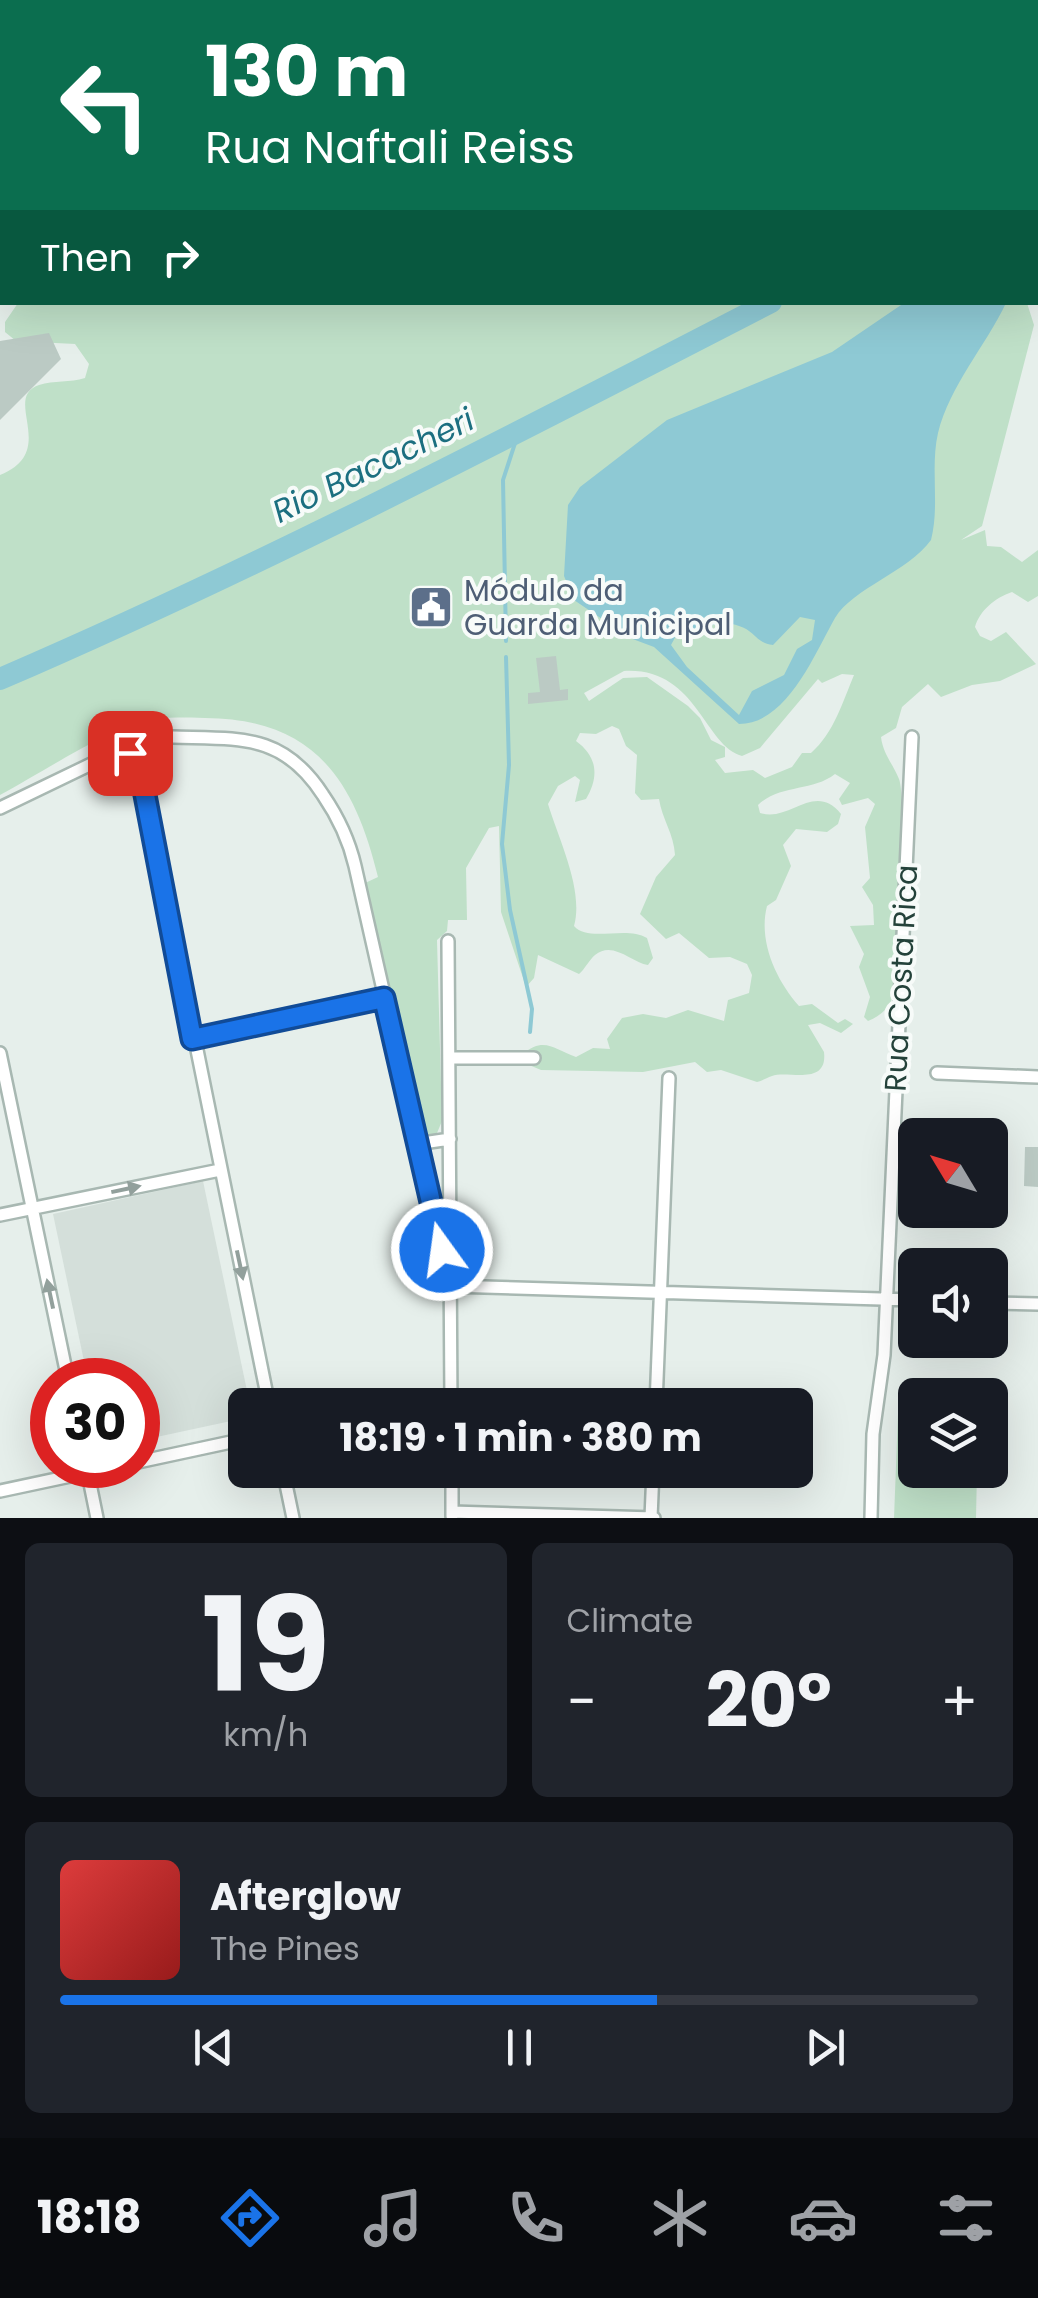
<!DOCTYPE html>
<meta charset="utf-8">
<style>
:root{--surface:#171b24;--page:#20242c;--text:#f1f3f6;--muted:#9ea1a6;--line:#363941;--accent:#1a73e8}
body{margin:0;font-family:Poppins,sans-serif;background:var(--page);color:var(--text);height:100vh;display:flex;flex-direction:column;font-size:38px;white-space:nowrap}
*{box-sizing:border-box;margin:0}
p{font-size:32px;color:var(--muted)}
.icon{flex:none;width:55px;height:55px;fill:none;stroke:currentColor;stroke-width:2;stroke-linecap:round;stroke-linejoin:round}
.map{position:relative;height:1518px;overflow:hidden}
.side{display:flex;flex-direction:column;gap:25px;padding:25px;background:#0d0f14;flex:1}
.side>*{flex:none}
.guide{position:absolute;left:0px;top:0px;width:1040px;height:305px;box-shadow:0 10px 40px #0002;background:#0b6e4f;color:#fff;overflow:hidden}
.needle{width:65px;rotate:308deg}
.controls{position:absolute;left:898px;top:1118px;display:grid;gap:20px}
.controls a{display:grid;place-items:center;width:110px;height:110px;border-radius:15px;background:var(--surface);box-shadow:0 10px 40px #0002;font-size:50px}
.speed{position:absolute;left:30px;top:1358px;display:flex;gap:20px;font-size:50px;font-weight:700;text-align:center}
.speed>*{display:grid;place-content:center;width:130px;height:130px;border-radius:50%;background:var(--surface);box-shadow:0 10px 40px #0002;line-height:1}
.speed .limit{border:15px solid #d22;background:#fff;color:#111}
.pin{position:absolute;display:grid;place-items:center;width:85px;height:85px;color:#fff;margin:-42px;border-radius:20px;box-shadow:0 5px 15px #0006}
.me{position:absolute;width:110px;margin:-55px;rotate:346deg;stroke-linejoin:round;filter:drop-shadow(0 0 8px #0008)}
.turn{display:flex;align-items:center;gap:35px;height:210px;padding:0 40px;font-size:45px}
.turn .icon{width:130px;height:130px;stroke-width:2.5}
.turn b{display:block;font-size:70px;line-height:85px}
.then{display:flex;align-items:center;height:95px;padding:0 40px;background:#0003;gap:20px;font-size:38px}
.big{font-size:75px;font-weight:700;line-height:1.1}
.side .card{flex:1;display:flex;flex-direction:column;justify-content:center;gap:15px;min-width:0;padding:0 35px;border-radius:15px;background:var(--page)}
.side .dial{align-items:center;gap:0}
.dial b{font-size:130px;line-height:1}
.song{display:flex;align-items:center;gap:30px}
.cover{width:120px;height:120px;border-radius:15px;background:linear-gradient(135deg,hsl(0 70% 55%),hsl(0 70% 35%))}
.played{height:10px;border-radius:5px;background:linear-gradient(90deg,var(--accent) 65%,var(--line) 65%)}
.keys{display:flex;justify-content:space-around;direction:ltr}
.heat{display:flex;justify-content:space-between;align-items:center;font-size:55px;direction:ltr}
.side .tiles{flex:1;display:grid;gap:25px;grid-template-columns:1fr 1fr}
.card:last-child{grid-column:span 2}
.trip{position:absolute;left:228px;top:1388px;width:585px;height:100px;border-radius:15px;background:var(--surface);box-shadow:0 10px 40px #0002;font-weight:700;line-height:100px;text-align:center}
.tab-bar{display:flex;height:160px;justify-content:space-around;align-items:center;background:#090b0e;color:var(--muted)}
.tab-bar .icon{width:70px;height:70px}
.tab-bar .active{color:var(--accent)}
.tab-bar b{font-size:45px;color:var(--text)}
.map>svg:first-child{display:block}
.built{fill:#d4dfda}
.green{fill:#bfe0c8;fill-rule:evenodd}
.water{fill:#8ec9d4;fill-rule:evenodd}
.lines{fill:none;stroke-linecap:round;stroke-linejoin:round}
.stream{stroke:#8ec9d4;stroke-width:4}
.river{stroke:#8ec9d4;stroke-width:22}
.building{fill:#bbcac4}
.minor-casing{stroke:#a8b8b2;stroke-width:16}
.minor{stroke:#fff;stroke-width:11}
.oneway{fill:#92a09c}
.route-casing{stroke:#114b97;stroke-width:25}
.route{stroke:#1a73e8;stroke-width:18}
.labels{text-anchor:middle;dominant-baseline:central;stroke-width:8;stroke-linejoin:round;paint-order:stroke}
.service-label{font-size:30px;fill:#4e5e75;stroke:#f7fbf9;text-anchor:start}
.street-label{font-size:30px;fill:#24423a;stroke:#f7fbf9}
.water-label{font-size:32px;font-style:italic;fill:#1c6f80;stroke:#f7fbf9}
</style>
<div class="map">
<svg width="1038" height="1518" viewBox="0 0 1038 1518">
<rect width="100%" height="100%" fill="#e6efeb"/>
<path class="built" d="M203 1181 250 1405H245V1418L138 1441V1380H88L53 1214Z"/>
<path class="green" d="M18 303H1027L1034 325 982 526 961 540 985 530 987 546 1001 547 1022 562 1038 550V596L1028 602 1012 592C995 598 980 610 975 627L980 636 991 641 1006 632 1036 664 1000 681 972 685 941 697 928 684 902 707 896 728 881 737C883 754 893 764 899 779 907 799 900 981 891 1001 886 1011 878 1017 868 1021L864 1017 870 997 859 967 864 954 850 926 874 925 873 905 862 887 870 878 865 827 875 804 868 798 842 805 839 799 850 783 835 774C812 792 780 784 758 805L760 813C790 823 814 781 841 814L838 824 827 832 796 829 783 845 791 866 776 900 767 906C758 941 776 980 799 1006L812 1004 838 1023 845 1019 853 1024 841 1033 820 1023 808 1025 824 1052C828 1087 788 1070 772 1076 766 1078 762 1081 757 1082L721 1070 707 1072 695 1062 643 1072 541 1070 522 1062 523 1054C544 1036 554 1049 576 1057L593 1048 610 1049 607 1039 622 1018 643 1014 666 1018 688 1010 724 1021 728 1000 749 993 752 975 747 964 730 957 709 958 679 933 666 939 640 914 656 877 675 855C674 834 662 819 659 799L641 800 635 793 637 755 626 746 619 729 612 726 596 734 580 733 576 741C598 757 599 777 586 799L575 802 580 780 575 776 558 786 548 804C559 840 584 890 574 926 589 943 626 925 647 938L653 958 648 965C632 963 613 940 595 955 589 960 585 969 579 974L538 955 534 978 526 987 501 912 499 826 489 828 466 868 467 920H448L447 931 437 940 442 1121 437 1133 426 1137 413 1117 421 1114 399 1014 390 1016 363 884 378 877C354 778 313 719 205 718 185 718 162 716 144 721 101 733 41 773 0 795V475C60 451 1 398 39 385 54 380 70 383 85 378L89 364 75 344 16 341 5 332V322ZM624 671C697 667 704 746 742 756L760 748 818 679 822 683 842 674 854 675C843 701 834 733 811 753H802L792 767 765 778 753 770 725 773 715 760 725 757V747L711 740 700 718 688 706 647 677 623 678 589 701 584 693Z
M898 1414H915V1470H977L976 1518H894Z"/>
<path class="water" d="M904 303H1006C985 347 950 385 938 433 930 468 940 505 931 540 908 572 853 588 835 618 815 653 787 724 739 724L654 647 630 638 574 600 564 576 568 505 580 487 667 420 832 352ZM800 617 815 620 812 640 797 649 784 675 752 691 739 715 687 667 671 645 677 634C698 632 717 618 739 626 754 630 757 644 773 645Z"/>
<g class="lines">
<path class="stream" d="M506 641 503 480 519 431
M506 657 509 765 502 844 510 910 532 1009 530 1032"/>
<path class="river" d="M992 2 993 0
M0 679C262 566 517 433 771 302"/>
</g>
<path class="building" d="M49 333 61 359 0 420V341Z
M556 656 560 690 568 689V700L528 704V693L540 692 536 658Z
M1025 1147H1038V1187L1024 1186Z"/>
<g class="lines">
<g class="minor-casing">
<path id="minor" d="M923 0 924 2
M173 737C240 739 283 733 323 795 338 817 349 840 355 866L450 1286 915 1300
M0 808 112 754 130 753 139 764 269 1405
M448 941 451 1405
M192 1039 384 998
M0 1053 68 1380
M449 1058H534
M937 1073 1038 1077
M416 1144 450 1139
M0 1215 220 1170
M990 1303 1038 1304
M409 1405 451 1396
M656 1405 669 1078
M138 1462 245 1439
M87 1469 97 1518
M283 1470 293 1518
M452 1470V1516
M0 1491 122 1465
M452 1512 654 1518
M651 1518 653 1470
M871 1518 873 1434 884 1355 912 737"/>
</g>
<use href="#minor" class="minor"/>
</g>
<defs><path id="oneway-solid" d="M-6-.8H1V-3.2L6.5 0L1 3.2V.8H-6Z" transform="scale(2.5)"/></defs>
<g class="oneway">
<use href="#oneway-solid" transform="translate(126 1189) rotate(-12)"/>
<use href="#oneway-solid" transform="translate(240 1265) rotate(78)"/>
<use href="#oneway-solid" transform="translate(50 1294) rotate(-102)"/>
</g>
<g class="lines">
<g class="route-casing">
<path id="route" d="M130 753 139 764 192 1039 384 998 442 1250"/>
</g>
<use href="#route" class="route"/>
</g>
<defs>
<g id="civic-square" transform="scale(2.25)"><rect x="-9" y="-9" width="18" height="18" rx="4" fill="#5c6f8a" stroke="#f7fbf9"/><path d="M-.6-6.5H3V-4.5H.6V-3L4-1V1h2V6H-6V1h2V-1L-.6-3ZM-1.2 2.5V6h2.4V2.5Z" fill="#fff"/></g>
</defs>
<g fill-rule="evenodd">
<use href="#civic-square" x="431" y="607"/>
</g>
<g class="labels">
<g class="service-label">
<text x="464" y="590">Módulo da<tspan x="464" dy="34">Guarda Municipal</tspan></text>
</g>
<g class="street-label">
<text transform="translate(901 978) rotate(-87)">Rua Costa Rica</text>
</g>
<g class="water-label">
<text transform="translate(373 465) rotate(-26)">Rio Bacacheri</text>
</g>
</g>
</svg>
<div class="controls">
<a><svg class="needle" viewBox="-14 -14 28 28"><path d="M0-13l5 13h-10z" fill="#e53935"/><path d="M0 13l5-13h-10z" fill="#9ea1a6"/></svg></a>
<a><svg class="icon" aria-label="sound" viewBox="0 0 24 24"><path d="M4 9h4l5-4v14l-5-4H4zM17 9q2 3 0 6"/></svg></a>
<a><svg class="icon" aria-label="layers" viewBox="0 0 24 24"><path d="M12 4l9 5-9 5-9-5zM3 14l9 5 9-5"/></svg></a>
</div>
<div class="speed"><div class="limit">30</div></div>
<div class="pin" style="left:130px;top:753px;background:#d93025"><svg class="icon" aria-label="arrive" viewBox="0 0 24 24"><path d="M6 21V4h12l-3 4 3 4H6"/></svg></div>
<svg class="me" style="left:442px;top:1250px" viewBox="-20 -20 40 40"><circle r="17" fill="#1a73e8" stroke="#fff" stroke-width="3"/><path d="M0-11L8 9 0 5-8 9z" fill="#fff"/></svg>
<div class="trip">18:19 · 1 min · 380 m</div>
<div class="guide">
<div class="turn"><svg class="icon" aria-label="left" viewBox="0 0 24 24"><path d="M17 20v-9H6M10 6l-5 5 5 5"/></svg><div><b>130 m</b>Rua Naftali Reiss</div></div>
<div class="then">Then<svg class="icon" aria-label="right" viewBox="0 0 24 24"><path d="M7 20v-9h11M14 6l5 5-5 5"/></svg></div>
</div>
</div>
<section class="side">
<div class="tiles">
<div class="card dial"><b>19</b><p>km/h</p></div>
<div class="card"><p>Climate</p>
<div class="heat"><a>−</a><b class="big">20°</b><a>+</a></div>
</div>
<div class="card">
<div class="song"><i class="cover"></i><div><b>Afterglow</b><p>The Pines</p></div></div>
<div class="played"></div>
<div class="keys"><svg class="icon" aria-label="previous" viewBox="0 0 24 24"><path d="M18 5L8 12l10 7zM5 5v14"/></svg><svg class="icon" aria-label="pause" viewBox="0 0 24 24"><path d="M8 5v14M16 5v14"/></svg><svg class="icon" aria-label="next" viewBox="0 0 24 24"><path d="M6 5l10 7-10 7zM19 5v14"/></svg></div>
</div>
</div>
</section>
<nav class="tab-bar">
<b>18:18</b>
<svg class="icon active" aria-label="directions" viewBox="0 0 24 24"><path d="M12 3l9 9-9 9-9-9zM9 14v-3h6M13 9l2 2-2 2"/></svg>
<svg class="icon" aria-label="music" viewBox="0 0 24 24"><path d="M9 18V5l10-2v13"/><circle cx="6" cy="18" r="3"/><circle cx="16" cy="16" r="3"/></svg>
<svg class="icon" aria-label="phone" viewBox="0 0 24 24"><path d="M5 4h4l2 5-3 2q2 4 5 5l2-3 5 2v4C11 20 4 13 5 4z"/></svg>
<svg class="icon" aria-label="climate" viewBox="0 0 24 24"><path d="M12 3v18M4 7l16 10M4 17L20 7"/></svg>
<svg class="icon" aria-label="car" viewBox="0 0 24 24"><path d="M5 17H2v-5l4-1 3-4h7l3 4 3 1v5h-3M9 17h6M6 11h13"/><circle cx="7" cy="17" r="2"/><circle cx="17" cy="17" r="2"/></svg>
<svg class="icon" aria-label="filters" viewBox="0 0 24 24"><path d="M4 7h16M4 17h16"/><circle cx="9" cy="7" r="2"/><circle cx="15" cy="17" r="2"/></svg>
</nav>
